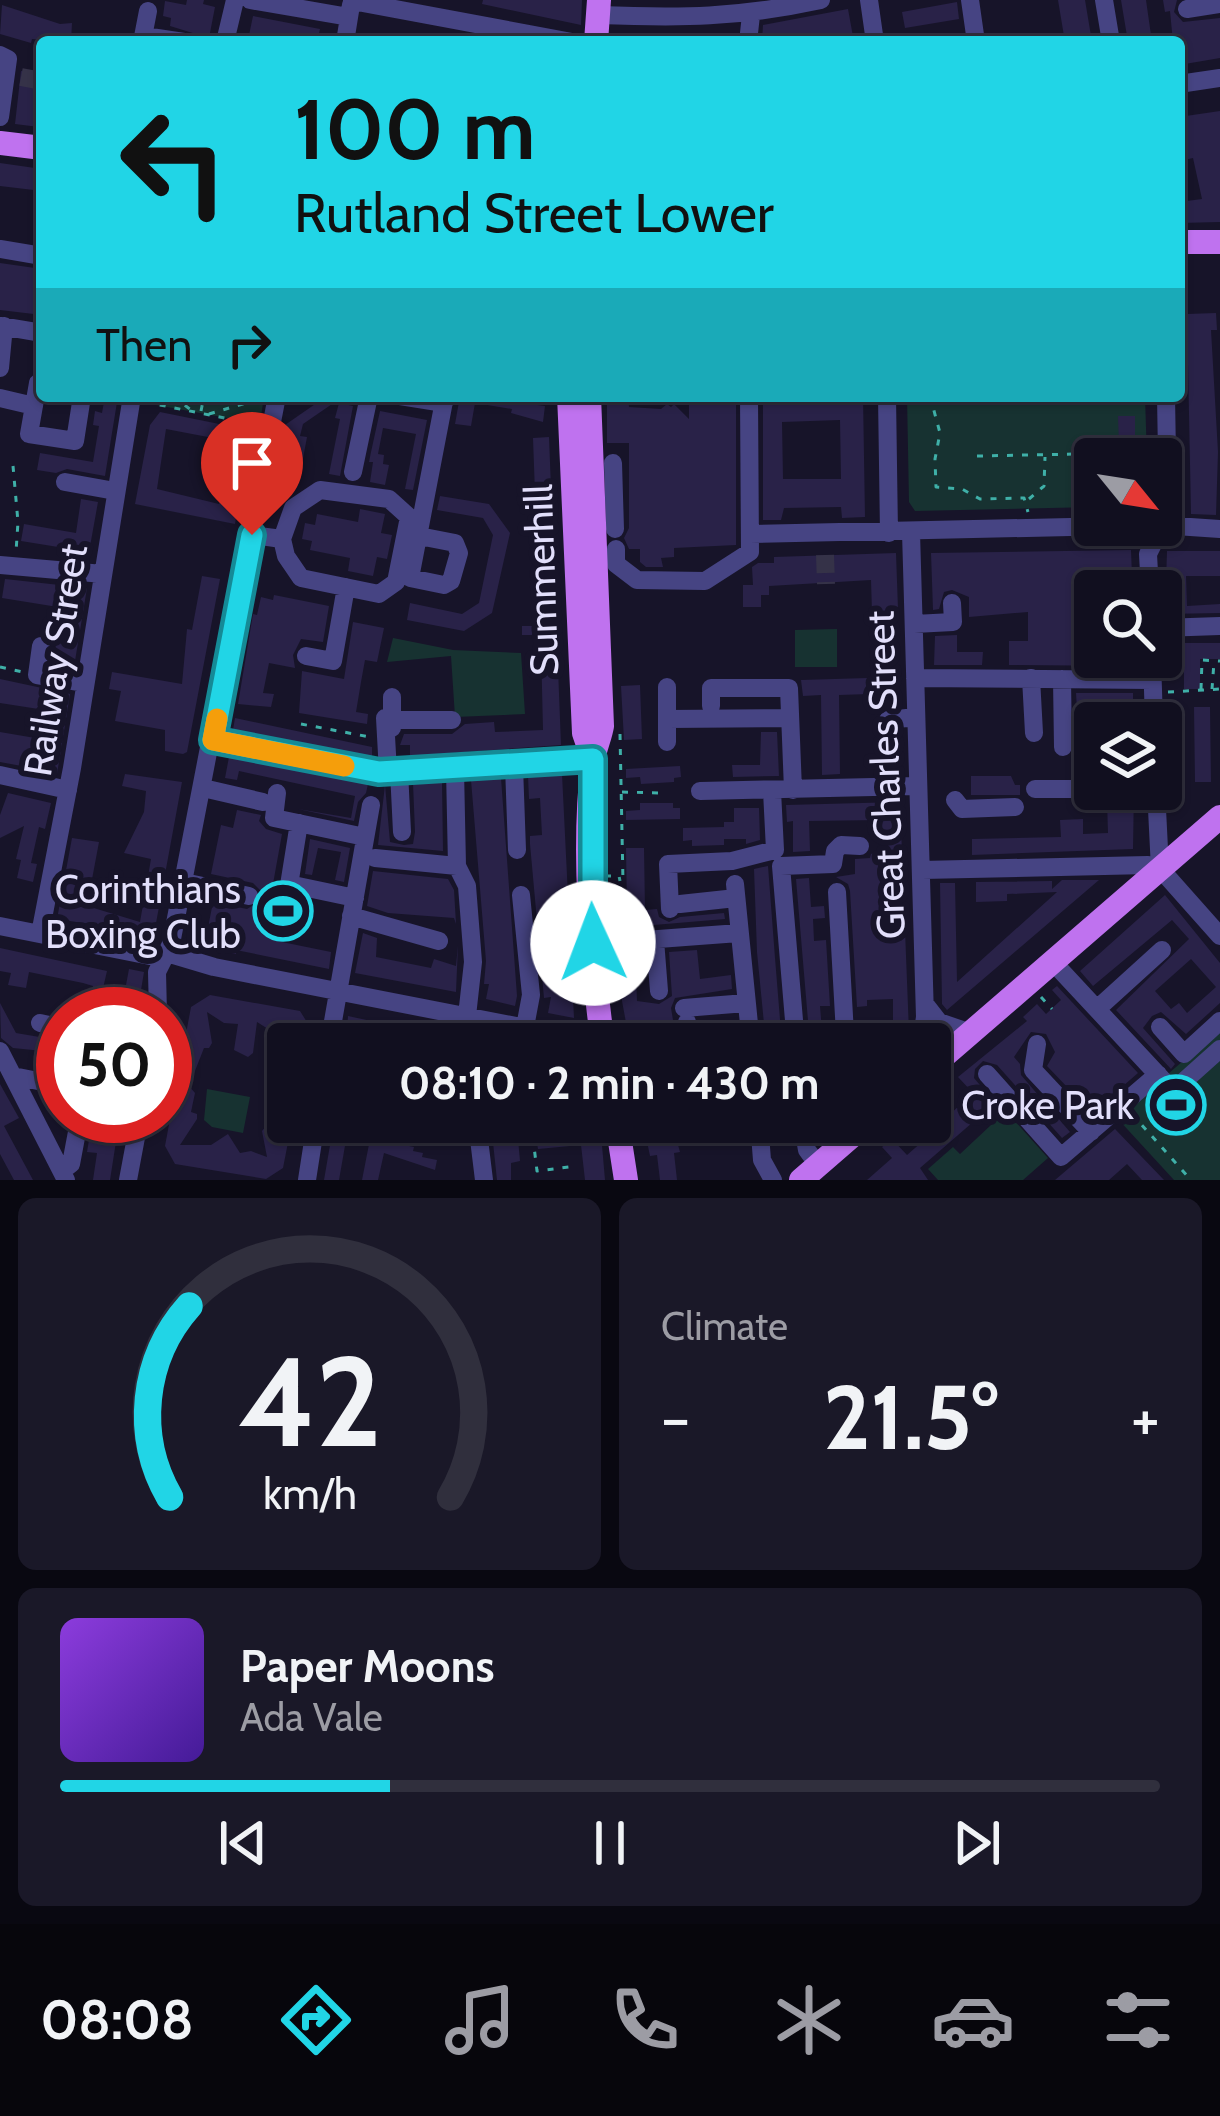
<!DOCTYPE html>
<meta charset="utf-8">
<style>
:root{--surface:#110f1f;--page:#1a1828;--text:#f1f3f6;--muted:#9c9ca4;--line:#302f3d;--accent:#21d5e6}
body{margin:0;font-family:Cabin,sans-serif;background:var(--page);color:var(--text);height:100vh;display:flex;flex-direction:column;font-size:45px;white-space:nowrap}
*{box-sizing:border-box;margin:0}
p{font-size:39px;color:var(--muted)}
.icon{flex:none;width:66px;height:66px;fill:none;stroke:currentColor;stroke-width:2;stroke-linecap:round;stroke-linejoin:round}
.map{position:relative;height:1180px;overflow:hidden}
.details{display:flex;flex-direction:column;gap:18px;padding:18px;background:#090811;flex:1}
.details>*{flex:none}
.guide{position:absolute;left:36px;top:36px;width:1149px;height:366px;border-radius:12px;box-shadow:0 3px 9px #0004,0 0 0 3px var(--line);background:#21d5e6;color:#111;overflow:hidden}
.needle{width:78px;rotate:120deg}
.controls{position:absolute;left:1074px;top:438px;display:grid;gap:24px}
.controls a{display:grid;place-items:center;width:108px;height:108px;border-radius:12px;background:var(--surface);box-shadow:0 3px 9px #0004,0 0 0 3px var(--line);font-size:60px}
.speed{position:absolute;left:36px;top:987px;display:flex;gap:24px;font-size:60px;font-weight:700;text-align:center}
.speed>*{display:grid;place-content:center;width:156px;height:156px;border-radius:50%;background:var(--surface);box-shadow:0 3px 9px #0004,0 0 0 3px var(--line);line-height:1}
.speed .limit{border:18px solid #d22;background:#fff;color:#111}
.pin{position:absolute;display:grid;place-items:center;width:102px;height:102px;color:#fff;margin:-123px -51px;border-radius:50% 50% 50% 0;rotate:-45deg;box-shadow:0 0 12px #0007}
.pin .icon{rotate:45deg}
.me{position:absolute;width:132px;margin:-66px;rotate:358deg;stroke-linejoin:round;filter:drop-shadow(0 0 9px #0008)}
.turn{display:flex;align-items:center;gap:42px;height:252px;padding:0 60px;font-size:54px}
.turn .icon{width:156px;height:156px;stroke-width:2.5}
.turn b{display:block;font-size:84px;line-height:102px}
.then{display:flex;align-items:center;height:114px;padding:0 60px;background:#0003;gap:24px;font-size:45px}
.big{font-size:90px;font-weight:700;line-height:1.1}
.details .widget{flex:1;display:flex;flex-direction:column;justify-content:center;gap:18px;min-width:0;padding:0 42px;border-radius:18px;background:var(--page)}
.details .dial{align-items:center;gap:0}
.dial svg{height:312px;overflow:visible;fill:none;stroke:var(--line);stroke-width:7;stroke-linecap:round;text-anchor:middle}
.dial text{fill:var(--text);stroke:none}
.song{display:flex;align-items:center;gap:36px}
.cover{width:144px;height:144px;border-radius:18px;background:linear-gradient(135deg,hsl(270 70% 55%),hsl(260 70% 35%))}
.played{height:12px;border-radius:6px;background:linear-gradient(90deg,var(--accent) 30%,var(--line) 30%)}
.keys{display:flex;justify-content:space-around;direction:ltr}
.heat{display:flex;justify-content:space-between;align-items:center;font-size:66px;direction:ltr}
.details .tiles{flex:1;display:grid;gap:18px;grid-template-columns:1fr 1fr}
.widget:last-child{grid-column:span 2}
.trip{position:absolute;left:267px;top:1023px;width:684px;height:120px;border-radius:12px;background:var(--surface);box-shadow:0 3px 9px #0004,0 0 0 3px var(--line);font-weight:700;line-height:120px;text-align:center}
.tabs{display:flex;height:192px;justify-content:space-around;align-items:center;background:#07060c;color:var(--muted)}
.tabs .icon{width:84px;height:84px}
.tabs .selected{color:var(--accent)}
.tabs b{font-size:54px;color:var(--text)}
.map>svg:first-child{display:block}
.green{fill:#173231}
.building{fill:#292248;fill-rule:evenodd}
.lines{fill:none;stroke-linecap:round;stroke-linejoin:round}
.minor-tunnel{stroke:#353248;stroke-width:18;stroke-dasharray:18 9;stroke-linecap:butt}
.path{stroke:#3fb0a8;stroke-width:3;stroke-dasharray:6 9;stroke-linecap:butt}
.minor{stroke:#464483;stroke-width:18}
.major{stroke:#bf72ef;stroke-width:24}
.route-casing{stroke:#158a96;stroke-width:30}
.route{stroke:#21d5e6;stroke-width:21}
.slow{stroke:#f59e0b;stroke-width:21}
.labels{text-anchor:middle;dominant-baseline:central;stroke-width:12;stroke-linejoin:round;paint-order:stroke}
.street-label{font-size:39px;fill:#e2dffb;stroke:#171429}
.poi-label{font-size:39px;fill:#e2dffb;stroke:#171429;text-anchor:end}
</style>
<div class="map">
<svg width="1220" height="1180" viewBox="0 0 1220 1180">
<rect width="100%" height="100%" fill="#171429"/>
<path class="green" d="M146 396H264L260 424 145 403Z
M907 396H1145L1147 459H1095V507L915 511 909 502Z
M837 629V667H795V630Z
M393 638 453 650 521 653 525 714 455 717 451 656 387 662Z
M1220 1029V1180H1174L1117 1118Z
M207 1089 250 1097 243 1133 212 1127 204 1120Z
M1006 1111 1048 1158 1023 1180H938L928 1169 953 1147 960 1154Z"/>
<path class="building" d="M187 0H204L203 4 215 7 209 38 170 26 171 18 163 16 165 1 186 5Z
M483 0H582L581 25 482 4Z
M1058 0H1085L1092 42H1065Z
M1121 0H1146L1152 42H1128Z
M1163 0H1177L1174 12 1183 22 1220 18V58L1179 65V42H1173L1170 11 1165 12Z
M957 2 959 19 905 28 902 12Z
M2 5 60 24 72 23 71 42 32 39 31 43 0 34Z
M848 9 854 42H762L763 25Z
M253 16 320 29 317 42H252L248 40Z
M21 71 42 74 39 127 15 124Z
M1220 111V222L1179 223V202L1202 199 1193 158 1184 160V152L1179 153V117Z
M0 163 42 169V191L0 186Z
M0 263 42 269V315L0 310Z
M1216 313 1217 330H1211L1218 452 1216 515 1191 514 1187 314Z
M105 396H118L105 476 67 469 56 473 37 470 40 453 93 462 99 426 93 425 95 411 102 413Z
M460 396H514L531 400 530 404 545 406 543 422 511 413 512 409 475 403 471 426 455 424Z
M607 396H628L629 407 661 409 667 404 671 407 674 404 689 419V396H736V545L674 548V557L661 558 663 567H646L640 562V549H629L624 538 629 528V443H607Z
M763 396H863L865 517 842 518 841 507 784 508 781 520H763ZM840 420 841 479H783L782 422Z
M321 400 335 402 303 424 300 436 307 437 301 469 285 466 292 431 284 436 285 425Z
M339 403 353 406 340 476 329 474 340 419 335 418Z
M380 411 427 420 413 490 405 489 416 434 383 428 378 454 384 455 383 464 389 465 385 485 370 482 373 462H369L371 452 376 453 371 452Z
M160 412 239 428 250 435 235 524 135 504 150 425ZM166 429 234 442 219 504 157 489Z
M1118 416H1135V459H1101V446H1119Z
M549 437 561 745 410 756V745H400L404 734H452L465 724 494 722 495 732 543 730 541 646H535L534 635H522V626H534V604H539L533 438Z
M440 496 489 504 510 533 492 613 464 631 407 620 410 603 462 614 479 603 493 535 483 518 437 510Z
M81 499 98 502 89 552 21 541 24 524 76 533Z
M360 509 385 514 381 533 392 535 387 559 377 557 373 576 348 571 350 558 310 550 312 541 302 539 305 523 315 525 317 514 358 522Z
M1131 550 1132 576H1123V591H1095V598L1084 599V630H1093V657H1132V666L1009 665V641H1028V612L969 617V597L952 590 944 592 939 609 933 610 931 553Z
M1167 551H1220V576H1186L1187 606 1220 604V613L1165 614Z
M896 553 898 609 890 610 892 678H874L871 580 769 586V595H761V607H743V585H753L752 567 758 563H774V557Z
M202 576 220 579 187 752 183 754 165 751V730L115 721 121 691 109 689 112 672 182 684 187 629 192 630Z
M5 579 87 588 74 667 52 664 64 608 2 598Z
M274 595 329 606 323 642 301 639 293 655 295 668 269 663 263 693 274 694 271 707 238 704 253 614 257 615 261 597 273 600Z
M353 622 384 628 377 662 365 660 361 682 356 712 368 714 367 724 299 713 302 671 344 679Z
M957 635V652H983L982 665H934L935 636Z
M1184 643H1220V659H1200V689H1184Z
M868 678 869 694 839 695 840 774 822 775 821 695 803 696 801 680Z
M0 679 70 694 57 774 47 771 30 749 27 767 0 762V732L41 739 45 710 0 703Z
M640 685 642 739 624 740 621 686Z
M1076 693H1133V723H1095V746H1079Z
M1194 707H1210L1211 782H1195Z
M235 718 372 747V757L233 730Z
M761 732H777L779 776 733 777 732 765H760Z
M229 757 368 784 366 793 358 802 354 821 298 809 351 818 355 796 239 771 237 780 225 778Z
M680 766 681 777 674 778V782L641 784 640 777 626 778V769Z
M125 774 182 782 154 934 57 919 72 838 99 842 87 906 140 922 151 859 124 853 144 812 146 791 122 786Z
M562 774 574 1018 548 1013 551 997 544 998 530 844V836L542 835 540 798 529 799 528 776Z
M971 776H1011L1015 785H1020V795H971Z
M501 778 517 996 515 1006 486 999 489 984H484L486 961 471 780Z
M442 782 443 851 378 845 385 785 390 842 404 845 413 844 415 832 413 783Z
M1116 789H1134L1133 849 972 855V839L1061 837 1060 820 1083 819V834L1108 833 1107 801H1116Z
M8 793 51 803 45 829 39 827 31 863 37 864 33 882 17 878 21 860 16 859 24 826 0 838V815Z
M900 802 909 1032 908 1044H876L893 1028V999L867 1000V1006L857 1007 850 891 848 884 836 877 855 874V859L870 858 871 854 883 849 881 820 809 821 810 851 793 852V821L787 822 786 805Z
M640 803H673V808H680V819L626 820V811L640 810Z
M734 808H759L760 840 746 844V839H724V845L692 846V840L683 841V828L724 827V822H734Z
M237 810 261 815 259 821 266 829 282 834 269 906 287 917 282 942 331 952 329 969 236 950V954L197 947 196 937 206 938 213 902 247 909 262 900 261 891 253 883 211 874 221 825 233 828Z
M310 839 350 848 344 882 335 880 341 852 318 848 312 875 305 874Z
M626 848H644L645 910 657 909 659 917 669 922 680 917 724 913 725 919 618 928V910H627Z
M768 866 775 958 782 1044H766L757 952 754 869Z
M373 871 448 879 454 890 456 924 454 918 388 913 367 906Z
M809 878 811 907 824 906 825 918 813 919 814 941 826 940 830 1006H820L822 1031 814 1034 810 1044 796 879Z
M1062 880H1099L947 1010 942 1004 940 883H955L957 982 1057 892 1007 894V901L976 902V882L1052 881V889Z
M1165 895 1220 963V1003L1186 1034 1161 1012 1152 1016 1143 1028 1175 1064 1171 1069 1116 1010 1189 939 1172 920 1093 986 1080 971ZM1191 959 1216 987 1187 1013 1179 1003 1171 1009 1155 991Z
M363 933 377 938 376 957 431 968 434 959 456 966 458 945 456 992 355 973Z
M0 948 107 971 101 997 123 1001 129 969 144 972 137 1014 98 1010V1014H88L93 986 83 983 29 972 26 988 8 985 11 973 0 971Z
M697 950 700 979 731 975 732 989 675 998 671 1008 677 1044H630L622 1001 620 955 635 954 637 1001 659 1004 672 996 669 952Z
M1057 986 1138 1073 1092 1113 1047 1066 1055 1052 1046 1034 1031 1032 1014 1057 1020 1064 1021 1075 1070 1132 1062 1138 997 1065 983 1061 975 1069 974 1078 995 1103 920 1168 928 1180H867L892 1158 882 1147 892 1139 907 1155 923 1141 917 1134 930 1123V1099L947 1117 973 1093 958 1077 1027 1021 1023 1017 1037 1004 1046 1014 1061 1000 1052 990Z
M210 995 300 1011 310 1027 307 1044H290L292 1030 276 1034 257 1022 253 1053 248 1057 234 1050 238 1024 224 1023 207 1012 212 1043 209 1048H204L189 1086 195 1093 191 1112 197 1114V1119L180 1145H211L228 1134 240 1153 251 1151 267 1157 262 1131 267 1125 273 1126 277 1105 288 1106V1122H292L283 1168 266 1179 175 1164 165 1146 191 1007Z
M0 1003 16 1033 63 1041V1053L13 1048 1 1038Z
M348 1016 459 1040V1044L385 1040V1044H346Z
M0 1084 19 1118 4 1126 33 1180H14L0 1154Z
M93 1116H120L110 1180H93L97 1153 87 1152Z
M334 1122 349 1123 339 1180H324Z
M565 1122H600L605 1180H585L581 1145 538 1149 536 1137 518 1139 520 1161 511 1163V1180H497L492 1133Z
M643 1122 672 1123 680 1152 674 1153 677 1180H660L657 1155 650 1156Z
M1115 1129 1164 1180H1142L1127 1164 1109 1180H1055Z
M371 1134 405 1141 404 1145 414 1147 413 1151 423 1153 422 1157 437 1160 435 1170 384 1153 378 1180H362Z"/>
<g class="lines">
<path class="minor-tunnel" d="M21 77 42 81
M825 555 826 584"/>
<path class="path" d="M173 396 191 410
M186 396 201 399
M930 396 940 433 935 459 936 487 962 489 980 499 1024 498 1028 512
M145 402 259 425
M201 411 204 396
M209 414 263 398
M977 456 1079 454
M13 466 18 522 16 552
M1029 499 1044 486 1045 457
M521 527 556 525
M0 667 23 672
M1201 689 1202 660 1220 661
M1212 689 1214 662
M1168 692 1220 689
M40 713 43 691
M301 724 370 737
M620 734 623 882
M34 765 39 725
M622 792 662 793
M605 876H619L620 881
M1041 997 1052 1009
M439 1044 443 1025
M1132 1114 1191 1180
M531 1122 537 1171 569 1167"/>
<path class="minor" d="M250 0 349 17
M869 0 875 42
M970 0 976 42
M1104 0 1111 42
M352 1 572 42
M1187 9 1220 4
M598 15C681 18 738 18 821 0
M144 36 184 42
M142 42 148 11
M225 42 235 0
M345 42 351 5
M748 42 751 15
M0 55 8 59 0 117
M1179 84 1220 78
M0 249 42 256
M0 326 42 333
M0 368 4 326
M42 384 38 383 29 434 75 441 82 396
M400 396 444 403
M887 396 889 533
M0 398 34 406
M613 463 615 529
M353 472 369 396
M65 482 115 491
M1161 525 1220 529
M911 532 925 1017 921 1044
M750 534 1158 525
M252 535 282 539 293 508 320 490 389 499 409 517 396 582 379 594 301 578 286 556 282 539
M419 536 455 543 459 553 451 581 444 585 410 578 445 396
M616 549V564L637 580 705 581 750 552 749 396
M0 565 103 574
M1150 591 1148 554 1168 514 1166 396
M914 624 953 622 952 603
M1161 628 1220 626
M41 646 37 675 85 683
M306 656 333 661 346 587
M1152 657 1154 723
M915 678 1153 680
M1031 678 1034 733
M1062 679 1063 747
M667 687V742
M711 706V688H789L793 790
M385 718 388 772
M667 719 790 718
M393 720H452
M392 728V697
M213 740 379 772 593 759
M514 766 517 850
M884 766 888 720 916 717
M455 769 457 866 467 886 473 962 467 1016
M399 771 402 832
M0 775 68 790
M203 788 263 802
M1035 789H1075L1095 773
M1156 789 1160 869
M700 791 918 786
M277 793 274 818 365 837
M955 800 962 809 1015 807
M375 858 457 866
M922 870 1148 865 1164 873 1220 936
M184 882 249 896
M735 884 751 1044
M298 886 355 898
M521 895 531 995 525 1027
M286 904 299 823
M680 904 736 898
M670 909 668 864 732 861 775 850 772 791
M351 916 439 941
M0 926 150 956 167 953 214 967 603 1043
M40 934 72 768 132 396
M655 940 659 991
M618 942 739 933
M1052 961 1173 1091 1220 1049
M925 1004 939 1022 971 1033
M684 1008 746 1003
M1097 1009 1162 950
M158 1014 157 972 171 944 277 396
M687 1022 691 1044
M40 1023 63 1028
M1160 1027 1184 1054 1220 1021
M329 1044 371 805
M796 1044 781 866 833 864 835 851 841 845 860 846
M823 1044 841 1042 845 1034 837 892
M1037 1044 1033 1070 1091 1132
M0 1051 66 1180
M987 1074 1061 1157 1158 1074
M13 1076 63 1086
M759 1122 762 1160 773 1180
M802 1122 807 1150 818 1165
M478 1131 484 1180
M62 1171 71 1164 80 1116
M128 1180 140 1116
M307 1180 316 1122"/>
<path class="major" d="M596 42 599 0
M0 143 42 148
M1179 242H1220
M569 396 584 733 593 759
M589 396 602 726C600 738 594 750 593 762 582 847 591 959 603 1044
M930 1068 1220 817
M617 1122 626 1180
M801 1180 868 1122"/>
</g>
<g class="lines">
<g class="route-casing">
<path id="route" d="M252 535 213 740 379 772 593 759V943"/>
</g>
<use href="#route" class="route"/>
<path class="slow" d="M217 719 213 740 344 766"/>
</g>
<defs>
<g id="stadium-ring" transform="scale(3)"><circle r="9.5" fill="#171429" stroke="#21d5e6" stroke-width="1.5"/><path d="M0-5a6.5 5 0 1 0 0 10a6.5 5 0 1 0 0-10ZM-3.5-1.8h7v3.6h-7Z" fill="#21d5e6"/></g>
</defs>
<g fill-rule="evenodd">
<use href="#stadium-ring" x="283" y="911"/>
<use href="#stadium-ring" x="1176" y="1105"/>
</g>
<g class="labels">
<g class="street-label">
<text transform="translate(541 580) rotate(-92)">Summerhill</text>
<text transform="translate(55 660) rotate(-81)">Railway Street</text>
<text transform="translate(885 775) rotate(-92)">Great Charles Street</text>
</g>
<g class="poi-label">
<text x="241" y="889">Corinthians<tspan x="241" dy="45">Boxing Club</tspan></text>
<text x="1134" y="1105">Croke Park</text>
</g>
</g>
</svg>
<div class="controls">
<a><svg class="needle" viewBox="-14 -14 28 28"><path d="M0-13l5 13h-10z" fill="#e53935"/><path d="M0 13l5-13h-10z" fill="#9c9ca4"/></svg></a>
<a><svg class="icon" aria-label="search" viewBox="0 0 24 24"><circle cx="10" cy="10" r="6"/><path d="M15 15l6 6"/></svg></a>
<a><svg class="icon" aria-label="layers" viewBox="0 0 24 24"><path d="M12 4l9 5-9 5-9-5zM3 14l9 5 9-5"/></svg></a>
</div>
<div class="speed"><div class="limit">50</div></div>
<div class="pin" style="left:252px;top:535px;background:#d93025"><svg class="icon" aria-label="arrive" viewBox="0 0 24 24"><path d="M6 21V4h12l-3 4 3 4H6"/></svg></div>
<svg class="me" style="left:593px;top:943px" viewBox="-20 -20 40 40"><circle r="19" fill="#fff"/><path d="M0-13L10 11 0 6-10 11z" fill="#21d5e6"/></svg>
<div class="trip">08:10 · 2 min · 430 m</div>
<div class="guide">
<div class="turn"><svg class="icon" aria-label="left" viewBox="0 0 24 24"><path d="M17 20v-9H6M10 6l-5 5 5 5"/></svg><div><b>100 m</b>Rutland Street Lower</div></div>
<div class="then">Then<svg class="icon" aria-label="right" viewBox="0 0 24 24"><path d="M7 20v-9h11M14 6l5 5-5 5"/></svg></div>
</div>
</div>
<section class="details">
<div class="tiles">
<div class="widget dial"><svg viewBox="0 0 100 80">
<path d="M14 69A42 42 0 1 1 86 69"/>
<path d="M14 69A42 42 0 0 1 19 20" stroke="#21d5e6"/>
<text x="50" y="56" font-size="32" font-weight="700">42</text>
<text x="50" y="72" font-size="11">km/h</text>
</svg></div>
<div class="widget"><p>Climate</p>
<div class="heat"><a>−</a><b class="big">21.5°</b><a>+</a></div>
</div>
<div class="widget">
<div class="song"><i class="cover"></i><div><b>Paper Moons</b><p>Ada Vale</p></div></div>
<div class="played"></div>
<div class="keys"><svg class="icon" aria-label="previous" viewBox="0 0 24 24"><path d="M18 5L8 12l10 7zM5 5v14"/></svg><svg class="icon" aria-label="pause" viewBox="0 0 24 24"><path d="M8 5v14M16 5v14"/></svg><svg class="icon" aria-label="next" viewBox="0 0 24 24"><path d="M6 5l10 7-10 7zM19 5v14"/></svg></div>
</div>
</div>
</section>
<nav class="tabs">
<b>08:08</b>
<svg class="icon selected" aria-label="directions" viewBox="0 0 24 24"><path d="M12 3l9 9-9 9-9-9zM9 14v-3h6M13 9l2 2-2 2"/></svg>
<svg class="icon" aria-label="music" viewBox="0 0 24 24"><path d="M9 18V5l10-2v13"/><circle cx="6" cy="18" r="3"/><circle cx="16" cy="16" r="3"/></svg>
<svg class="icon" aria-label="phone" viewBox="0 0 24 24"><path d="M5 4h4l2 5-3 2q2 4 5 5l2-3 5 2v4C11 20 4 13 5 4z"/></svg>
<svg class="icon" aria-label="climate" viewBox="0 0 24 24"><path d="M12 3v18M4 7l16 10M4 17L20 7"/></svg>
<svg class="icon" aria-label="car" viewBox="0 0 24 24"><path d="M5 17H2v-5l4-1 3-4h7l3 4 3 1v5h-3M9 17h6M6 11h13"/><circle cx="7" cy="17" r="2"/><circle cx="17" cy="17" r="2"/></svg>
<svg class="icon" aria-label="filters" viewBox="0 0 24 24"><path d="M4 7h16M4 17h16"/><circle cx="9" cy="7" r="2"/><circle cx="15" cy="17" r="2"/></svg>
</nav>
